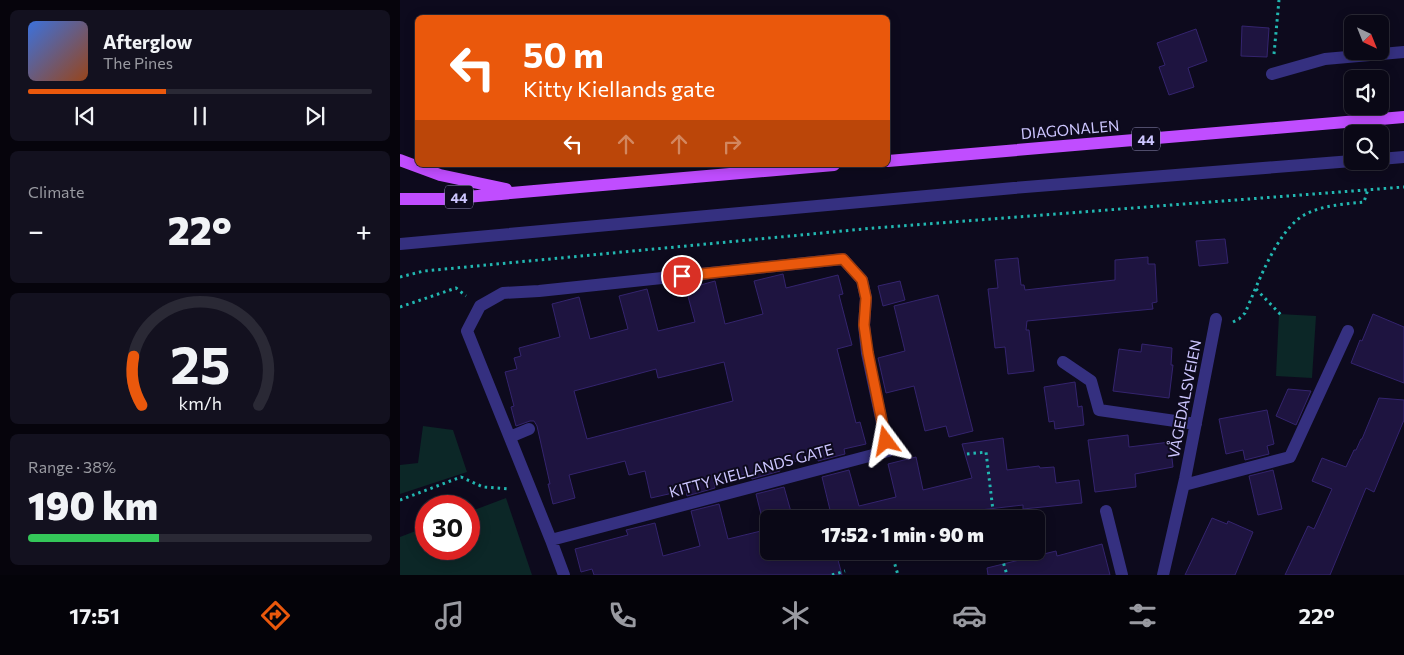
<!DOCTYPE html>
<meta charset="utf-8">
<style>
:root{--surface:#0a0816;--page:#13111f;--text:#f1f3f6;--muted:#999aa1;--line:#2a2935;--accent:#ea580c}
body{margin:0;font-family:Commissioner,sans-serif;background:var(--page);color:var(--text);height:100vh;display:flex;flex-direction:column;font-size:19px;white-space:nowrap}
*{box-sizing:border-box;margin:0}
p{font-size:16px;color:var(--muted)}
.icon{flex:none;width:28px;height:28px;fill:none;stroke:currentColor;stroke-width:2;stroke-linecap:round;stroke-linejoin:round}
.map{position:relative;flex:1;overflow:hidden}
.details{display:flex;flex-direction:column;gap:10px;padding:10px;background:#06040c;width:400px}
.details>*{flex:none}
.hud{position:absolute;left:15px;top:15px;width:475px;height:152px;border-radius:8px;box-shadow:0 2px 12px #0003,0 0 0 1px var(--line);background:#ea580c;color:#fff;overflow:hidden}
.needle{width:32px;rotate:137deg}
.fabs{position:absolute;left:944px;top:15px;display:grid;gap:10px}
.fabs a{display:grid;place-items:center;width:45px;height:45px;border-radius:8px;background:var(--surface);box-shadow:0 2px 12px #0003,0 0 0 1px var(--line);font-size:25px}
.speed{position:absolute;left:15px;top:495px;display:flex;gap:10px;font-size:25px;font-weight:700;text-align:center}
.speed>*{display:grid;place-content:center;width:65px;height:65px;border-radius:50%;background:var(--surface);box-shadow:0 2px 12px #0003,0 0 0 1px var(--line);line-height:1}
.speed .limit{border:8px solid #d22;background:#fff;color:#111}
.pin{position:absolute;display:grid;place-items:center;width:42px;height:42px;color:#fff;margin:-21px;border:2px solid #fff;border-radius:50%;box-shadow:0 1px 5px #0007}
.me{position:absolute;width:55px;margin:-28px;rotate:347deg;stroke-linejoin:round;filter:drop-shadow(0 0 4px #0008)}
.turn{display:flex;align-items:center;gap:18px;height:105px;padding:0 25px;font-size:22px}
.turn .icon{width:65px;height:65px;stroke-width:2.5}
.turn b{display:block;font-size:35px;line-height:42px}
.lanes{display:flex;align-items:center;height:48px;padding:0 25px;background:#0003;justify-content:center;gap:25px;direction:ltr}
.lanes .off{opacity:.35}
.big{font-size:38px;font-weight:800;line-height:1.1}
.details .card{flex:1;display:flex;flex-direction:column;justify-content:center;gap:8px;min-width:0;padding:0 18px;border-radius:8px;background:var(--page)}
.details .dial{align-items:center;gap:0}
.dial svg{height:130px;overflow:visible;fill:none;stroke:var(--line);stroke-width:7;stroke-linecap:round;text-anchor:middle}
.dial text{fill:var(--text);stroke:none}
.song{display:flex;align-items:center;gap:15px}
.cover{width:60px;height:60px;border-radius:8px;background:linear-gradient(135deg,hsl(220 70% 55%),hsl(20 70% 35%))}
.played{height:5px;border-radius:2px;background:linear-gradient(90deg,var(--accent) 40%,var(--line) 40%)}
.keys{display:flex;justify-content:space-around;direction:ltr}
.heat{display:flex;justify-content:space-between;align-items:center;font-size:28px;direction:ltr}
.charge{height:8px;border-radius:4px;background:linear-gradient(90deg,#34c759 38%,var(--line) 0)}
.trip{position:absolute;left:360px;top:510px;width:285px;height:50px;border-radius:8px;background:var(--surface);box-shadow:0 2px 12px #0003,0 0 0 1px var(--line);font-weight:800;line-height:50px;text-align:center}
.menu{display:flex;height:80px;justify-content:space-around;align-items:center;background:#040309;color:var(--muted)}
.menu .icon{width:35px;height:35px}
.menu .on{color:var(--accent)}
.menu b{font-size:22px;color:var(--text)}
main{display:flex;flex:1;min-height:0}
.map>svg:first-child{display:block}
.green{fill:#0c2727}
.building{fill:#1e1440;stroke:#34246e;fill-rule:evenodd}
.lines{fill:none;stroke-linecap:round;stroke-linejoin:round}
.path{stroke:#22b7b1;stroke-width:3;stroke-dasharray:2.5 4;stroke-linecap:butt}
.minor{stroke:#353080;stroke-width:12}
.major{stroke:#c04dff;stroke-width:12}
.route-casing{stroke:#983908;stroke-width:12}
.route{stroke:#ea580c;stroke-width:9}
.labels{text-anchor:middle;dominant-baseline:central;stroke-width:4;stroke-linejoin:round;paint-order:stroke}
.shield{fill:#0d0a1d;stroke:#938ebb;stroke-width:1}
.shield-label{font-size:14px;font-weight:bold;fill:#cdc6ff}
.street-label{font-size:15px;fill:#cdc6ff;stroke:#0d0a1d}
</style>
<main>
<section class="details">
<div class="card">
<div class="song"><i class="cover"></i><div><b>Afterglow</b><p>The Pines</p></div></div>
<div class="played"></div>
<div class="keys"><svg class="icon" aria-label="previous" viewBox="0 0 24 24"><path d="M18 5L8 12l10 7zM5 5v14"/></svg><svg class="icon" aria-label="pause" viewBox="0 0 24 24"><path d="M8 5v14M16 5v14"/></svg><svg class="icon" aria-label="next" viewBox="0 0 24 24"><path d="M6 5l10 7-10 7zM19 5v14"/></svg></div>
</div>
<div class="card"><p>Climate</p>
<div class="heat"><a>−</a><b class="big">22°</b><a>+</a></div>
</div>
<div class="card dial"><svg viewBox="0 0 100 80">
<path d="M14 69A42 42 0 1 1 86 69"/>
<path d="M14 69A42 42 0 0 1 9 39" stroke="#ea580c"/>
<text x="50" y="56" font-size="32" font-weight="700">25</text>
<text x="50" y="72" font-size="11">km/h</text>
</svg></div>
<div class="card"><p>Range · 38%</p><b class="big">190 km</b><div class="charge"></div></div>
</section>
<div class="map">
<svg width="1004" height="575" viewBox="0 0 1004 575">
<rect width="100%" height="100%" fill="#0d0a1d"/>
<path class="green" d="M879 314 916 316 912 378 876 376Z
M23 426 53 430 67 472 0 494V465L18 463Z
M106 498 132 575H0V537L26 527V549H69V512Z"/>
<path class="building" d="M842 26 869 28 867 57 841 56Z
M796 29 807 61 788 68 794 87 769 95 759 67 765 65 757 43Z
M825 239 828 263 799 266 796 241Z
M748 257V264H755L757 302 752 303 753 309 627 321 626 330H629L634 371 608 374 605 347 595 348 588 289 598 288 595 260 618 258 621 285H624L625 290 715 280V260Z
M383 274 386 288 438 275 443 294 439 295 452 345 437 349 456 423 460 422 466 444 444 449 445 454 418 461 417 456 378 466 380 471 352 479 350 473 314 482 315 488 287 496 286 490 251 498 245 471 229 475 225 461 169 475 175 498 153 504 148 484H150L137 426 134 421H130L116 426 111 407 114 406 105 372 117 369 114 358 121 356 119 348 160 337 152 304 179 297 190 339 228 329 219 296 247 289 258 331 295 322 286 289 315 281 325 324 363 314 354 281ZM324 362 333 401 187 439 174 391 256 369 258 378Z
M500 281 505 300 483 306 478 286Z
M538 295 573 431 549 437 546 426 525 431 514 386 486 393 478 358 505 351 494 306Z
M973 314 1004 327V383L951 363 960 340 962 341Z
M742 344 772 348 771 365H773L769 398 713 391 719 349 741 352Z
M675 382 678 407 682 406 684 425 655 429 654 421 649 422 644 387Z
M888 389 911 391 896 425 876 416Z
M979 398 1004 400V420L974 492 966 488 930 575H885L908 526 914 529 932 489 912 481 922 458 946 467 954 450H956L961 439H962Z
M867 410 874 444 867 446 869 454 845 460 843 450 826 454 819 419Z
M728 435 729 447 770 442 773 467 735 474 736 487 695 492 688 440Z
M603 438 607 470 639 466 640 468 654 467 656 483 679 480 682 503 623 509V505L580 510 583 519H411L431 514 422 477 449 470 459 506 496 497 488 464 516 457 523 490 572 478 562 444Z
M873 470 882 509 858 515 849 476Z
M384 487 393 519H369V551H471L438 560 442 575H194L192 569 181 572 175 549 228 535 226 530 255 523 263 556 300 546 291 511 319 504 328 539 365 530 356 494Z
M812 518 827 524 828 521 853 532 835 575H785Z
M702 544 710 575H588L587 568 656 551 657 556Z"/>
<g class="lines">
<path class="path" d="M874 54 879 0
M0 277 24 271 474 228 1004 187
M856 289 882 316
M0 307 56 288 66 296
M833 322 839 319 845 313C858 284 878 226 908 213 925 205 946 204 964 202L968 189
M567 454 586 452 594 519
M0 500 61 477 83 487 110 489
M600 551 607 575
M493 558 498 575
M432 575 445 571"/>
<path class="minor" d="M872 74 925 59 1004 52
M980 159 1004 157
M0 244 614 188 952 161
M663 362 691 381 699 410 796 424
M110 437 129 429
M784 485 890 457 948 331
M706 511 722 575
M151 540 488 451 467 353 464 325 466 298 462 280 443 259 139 291 103 293 80 306 67 331 151 540 164 575
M763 575 785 479 816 319"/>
<path class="major" d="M0 160 40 175 106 189
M488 161 1004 117
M0 199H43L434 165"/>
</g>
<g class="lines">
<g class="route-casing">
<path id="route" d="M282 276 443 259 462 280 466 298 464 325 468 353 486 441"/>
</g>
<use href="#route" class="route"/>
</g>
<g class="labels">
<g class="shield">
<rect x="732" y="127.5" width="28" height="23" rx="4"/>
<rect x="45" y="185.5" width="28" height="23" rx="4"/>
</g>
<g class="shield-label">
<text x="746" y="139">44</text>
<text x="59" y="197">44</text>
</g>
<g class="street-label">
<text transform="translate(670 129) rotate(-5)">DIAGONALEN</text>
<text transform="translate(784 399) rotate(-79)">VÅGEDALSVEIEN</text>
<text transform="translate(351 470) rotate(-15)">KITTY KIELLANDS GATE</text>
</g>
</g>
</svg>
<div class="fabs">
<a><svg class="needle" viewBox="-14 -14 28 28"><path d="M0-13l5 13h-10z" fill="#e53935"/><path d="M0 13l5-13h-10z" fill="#999aa1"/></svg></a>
<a><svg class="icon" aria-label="sound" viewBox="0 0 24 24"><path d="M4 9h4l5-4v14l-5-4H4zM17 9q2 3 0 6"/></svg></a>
<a><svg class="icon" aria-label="search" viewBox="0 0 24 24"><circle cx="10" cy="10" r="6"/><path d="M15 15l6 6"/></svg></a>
</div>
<div class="speed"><div class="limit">30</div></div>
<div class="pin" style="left:282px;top:276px;background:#d93025"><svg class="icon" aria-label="arrive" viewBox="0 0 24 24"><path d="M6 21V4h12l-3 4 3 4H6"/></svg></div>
<svg class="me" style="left:486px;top:441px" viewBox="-20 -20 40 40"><path d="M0-17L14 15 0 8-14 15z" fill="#ea580c" stroke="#fff" stroke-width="4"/></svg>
<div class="trip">17:52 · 1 min · 90 m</div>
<div class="hud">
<div class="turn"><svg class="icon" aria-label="left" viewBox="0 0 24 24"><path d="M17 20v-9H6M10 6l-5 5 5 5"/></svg><div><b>50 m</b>Kitty Kiellands gate</div></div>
<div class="lanes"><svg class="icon" aria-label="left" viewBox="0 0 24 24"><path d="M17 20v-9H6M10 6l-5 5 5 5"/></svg><svg class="icon off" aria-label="ahead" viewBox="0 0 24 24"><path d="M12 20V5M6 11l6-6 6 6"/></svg><svg class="icon off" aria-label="ahead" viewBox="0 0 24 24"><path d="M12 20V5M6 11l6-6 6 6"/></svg><svg class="icon off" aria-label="right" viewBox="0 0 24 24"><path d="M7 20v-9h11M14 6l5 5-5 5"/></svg></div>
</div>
</div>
</main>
<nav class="menu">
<b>17:51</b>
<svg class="icon on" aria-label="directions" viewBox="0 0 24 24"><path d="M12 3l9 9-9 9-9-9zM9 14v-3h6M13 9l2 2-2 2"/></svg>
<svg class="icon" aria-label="music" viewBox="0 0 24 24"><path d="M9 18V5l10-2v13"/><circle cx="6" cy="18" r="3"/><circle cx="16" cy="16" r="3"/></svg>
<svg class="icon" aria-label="phone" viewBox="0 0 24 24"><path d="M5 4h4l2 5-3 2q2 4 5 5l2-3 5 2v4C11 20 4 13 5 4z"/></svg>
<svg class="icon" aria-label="climate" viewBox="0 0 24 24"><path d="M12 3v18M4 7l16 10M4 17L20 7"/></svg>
<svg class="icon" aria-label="car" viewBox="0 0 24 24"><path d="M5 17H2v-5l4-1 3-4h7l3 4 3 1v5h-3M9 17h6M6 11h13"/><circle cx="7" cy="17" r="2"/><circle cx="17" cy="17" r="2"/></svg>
<svg class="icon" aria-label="filters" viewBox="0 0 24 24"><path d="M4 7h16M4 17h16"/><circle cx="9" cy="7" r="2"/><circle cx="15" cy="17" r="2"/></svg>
<b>22°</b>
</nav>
